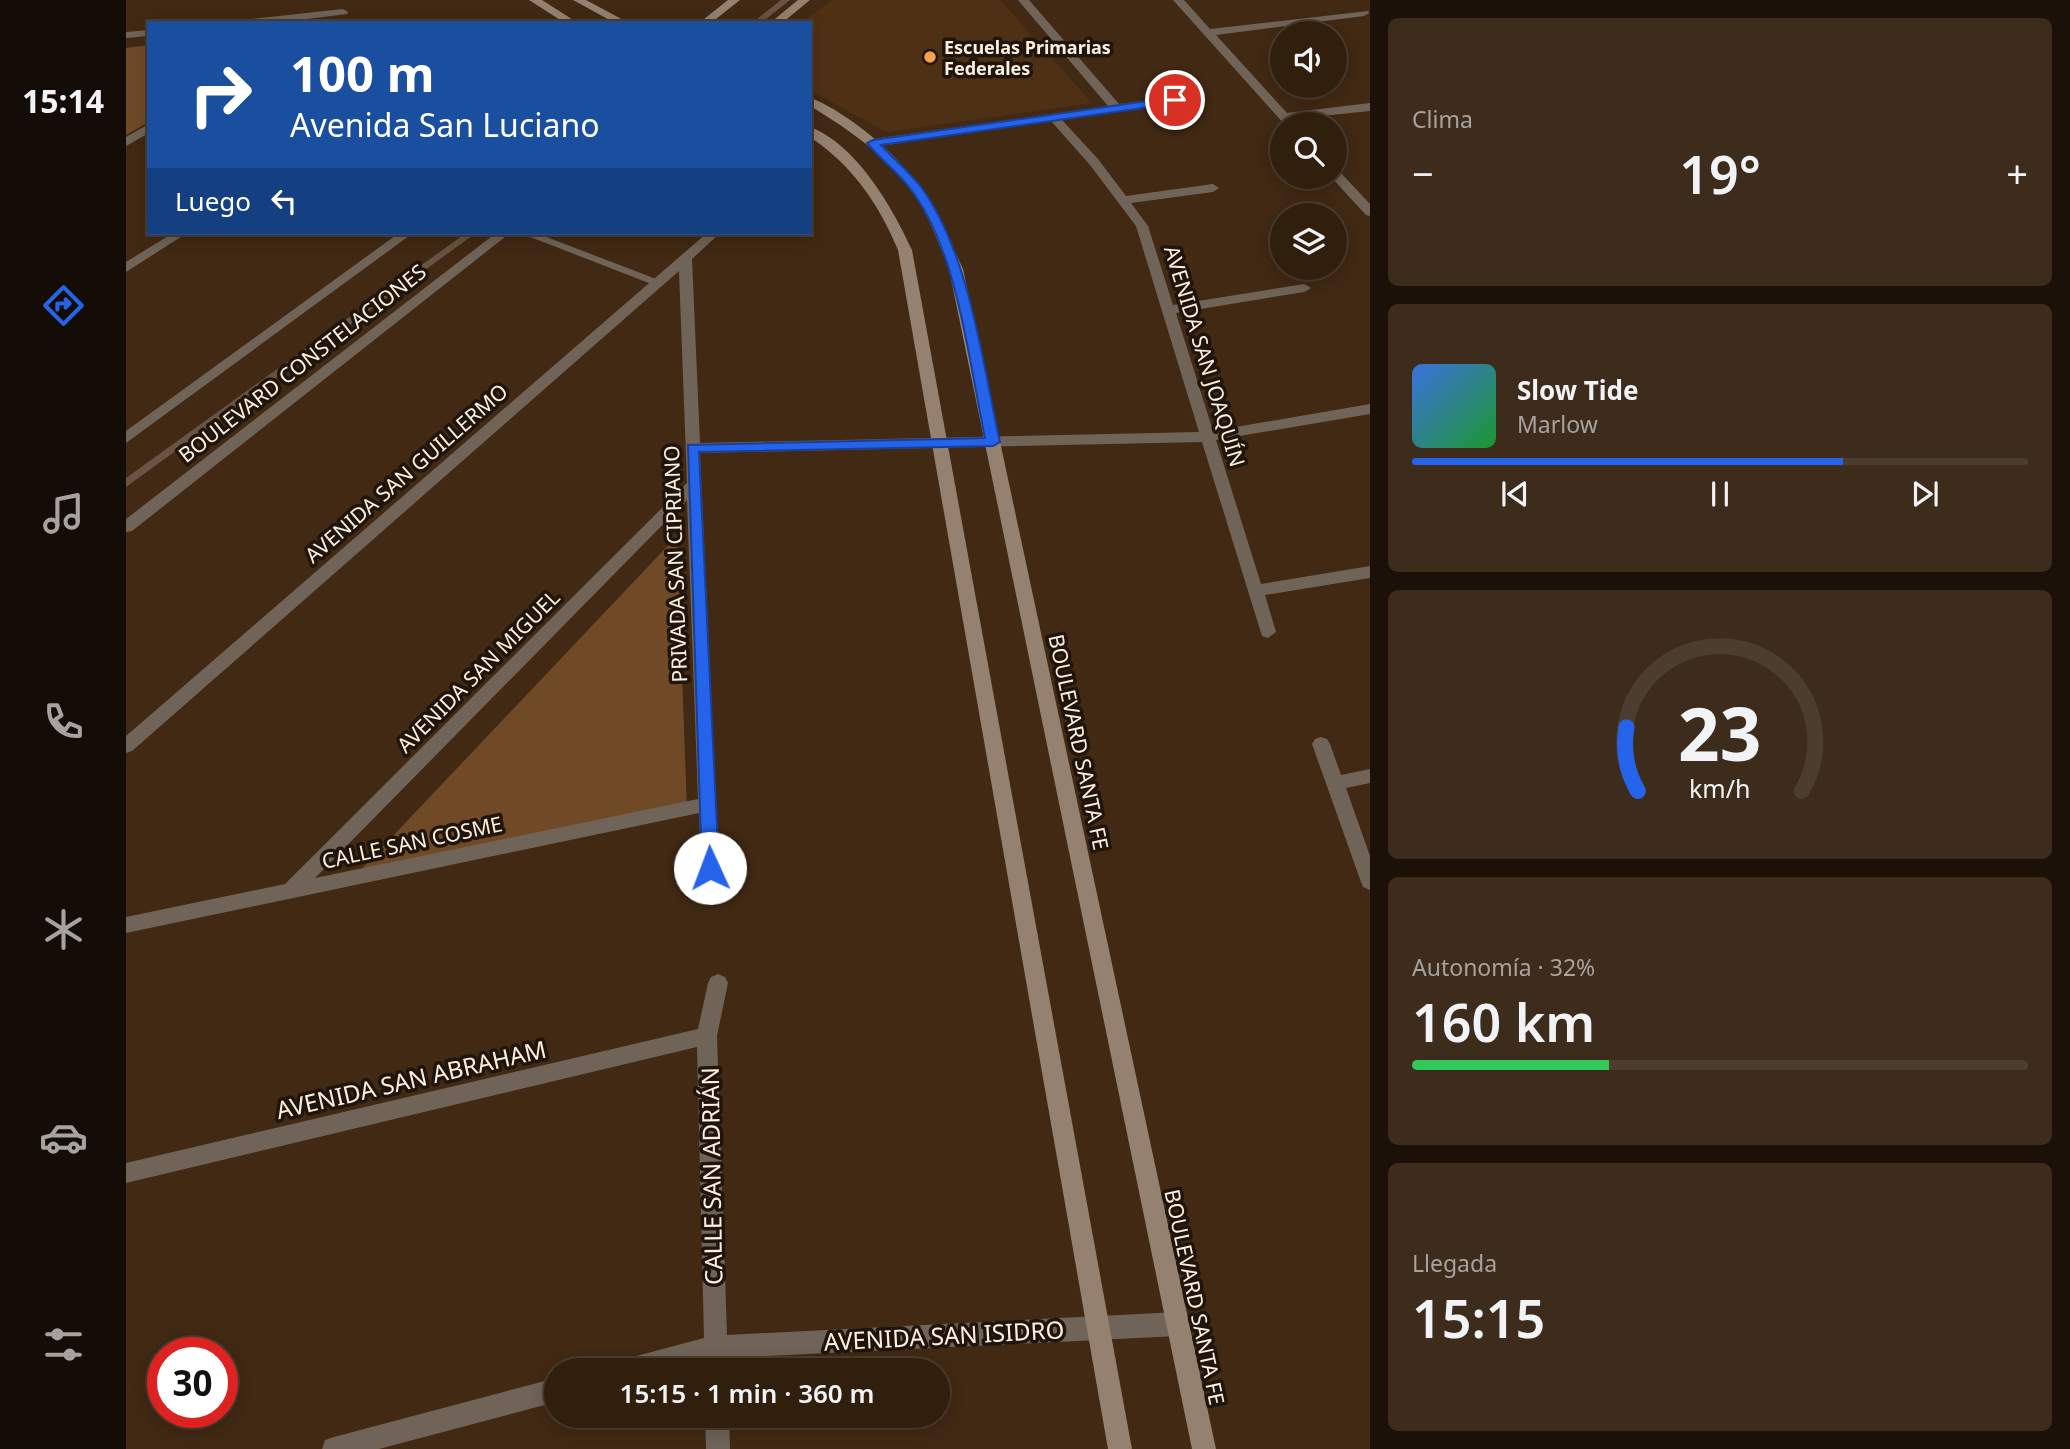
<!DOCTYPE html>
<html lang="es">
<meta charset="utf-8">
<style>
:root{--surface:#311f0e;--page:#3d2c1c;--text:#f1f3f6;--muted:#a8a29e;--line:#4c3d2e;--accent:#2563eb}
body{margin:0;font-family:"Noto Sans",sans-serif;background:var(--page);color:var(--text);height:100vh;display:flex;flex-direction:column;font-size:26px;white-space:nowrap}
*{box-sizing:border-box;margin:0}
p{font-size:23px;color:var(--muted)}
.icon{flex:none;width:38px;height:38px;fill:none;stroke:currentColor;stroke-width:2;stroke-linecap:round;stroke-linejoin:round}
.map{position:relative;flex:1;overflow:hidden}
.details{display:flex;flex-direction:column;gap:18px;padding:18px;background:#1b1108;width:700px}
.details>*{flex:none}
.guide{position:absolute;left:21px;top:21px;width:665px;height:214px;border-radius:0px;box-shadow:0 4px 18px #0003,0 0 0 2px var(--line);background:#1a4fa0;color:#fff;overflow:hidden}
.tools{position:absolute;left:1144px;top:21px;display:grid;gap:14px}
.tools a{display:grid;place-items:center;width:77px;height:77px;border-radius:50%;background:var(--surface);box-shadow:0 4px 18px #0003,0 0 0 2px var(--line);font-size:35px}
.speed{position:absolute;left:21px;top:1337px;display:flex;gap:14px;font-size:35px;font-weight:700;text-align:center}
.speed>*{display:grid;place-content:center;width:91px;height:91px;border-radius:50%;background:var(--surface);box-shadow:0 4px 18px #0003,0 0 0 2px var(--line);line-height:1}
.speed .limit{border:10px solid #d22;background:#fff;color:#111}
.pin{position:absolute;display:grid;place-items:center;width:60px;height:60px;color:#fff;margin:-30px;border:4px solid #fff;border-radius:50%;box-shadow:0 2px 7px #0007}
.me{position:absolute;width:77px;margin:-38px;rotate:358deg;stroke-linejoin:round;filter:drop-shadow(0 0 5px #0008)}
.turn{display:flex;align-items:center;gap:24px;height:147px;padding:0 28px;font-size:32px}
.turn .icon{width:91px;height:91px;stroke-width:2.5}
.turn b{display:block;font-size:49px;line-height:60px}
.then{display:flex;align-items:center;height:66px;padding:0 28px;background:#0003;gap:14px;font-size:26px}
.big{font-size:52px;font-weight:600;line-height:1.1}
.details .card{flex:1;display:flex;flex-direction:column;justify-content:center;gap:10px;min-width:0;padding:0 24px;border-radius:10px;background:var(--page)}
.details .dial{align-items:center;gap:0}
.dial svg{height:182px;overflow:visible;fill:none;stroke:var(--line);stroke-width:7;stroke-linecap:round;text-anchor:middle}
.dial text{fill:var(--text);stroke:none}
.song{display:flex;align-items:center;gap:21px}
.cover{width:84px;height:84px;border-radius:10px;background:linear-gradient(135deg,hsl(220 70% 55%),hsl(130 70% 35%))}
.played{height:7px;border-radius:4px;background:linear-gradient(90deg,var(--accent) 70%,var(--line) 70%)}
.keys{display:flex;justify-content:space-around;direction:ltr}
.heat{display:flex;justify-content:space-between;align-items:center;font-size:38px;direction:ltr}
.charge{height:10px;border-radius:5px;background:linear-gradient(90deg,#34c759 32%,var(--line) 0)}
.trip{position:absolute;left:418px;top:1358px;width:406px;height:70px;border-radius:35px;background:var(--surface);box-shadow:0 4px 18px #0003,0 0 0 2px var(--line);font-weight:600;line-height:70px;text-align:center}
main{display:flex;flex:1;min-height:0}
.tabs{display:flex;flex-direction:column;width:126px;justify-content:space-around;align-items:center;background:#140c06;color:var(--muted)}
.tabs .icon{width:49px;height:49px}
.tabs .active{color:var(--accent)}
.tabs b{font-size:32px;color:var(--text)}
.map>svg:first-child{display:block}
.built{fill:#4e3115}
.green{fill:#704a27}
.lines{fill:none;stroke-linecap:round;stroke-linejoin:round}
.stream{fill:#685344;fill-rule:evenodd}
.lane{fill:#706459;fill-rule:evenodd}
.street{fill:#706459;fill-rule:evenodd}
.secondary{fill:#948170;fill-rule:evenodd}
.route{fill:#2563eb;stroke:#184099;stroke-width:2}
.poi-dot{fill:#f8a14a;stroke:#1f150b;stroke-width:2.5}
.labels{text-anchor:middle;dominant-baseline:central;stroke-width:7;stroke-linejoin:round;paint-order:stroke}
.far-poi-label{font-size:18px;font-weight:bold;fill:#feefe1;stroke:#1f150b;text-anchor:start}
.street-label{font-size:21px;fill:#feefe1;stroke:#1f150b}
.near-street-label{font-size:24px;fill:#feefe1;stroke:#1f150b}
</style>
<main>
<nav class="tabs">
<b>15:14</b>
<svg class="icon active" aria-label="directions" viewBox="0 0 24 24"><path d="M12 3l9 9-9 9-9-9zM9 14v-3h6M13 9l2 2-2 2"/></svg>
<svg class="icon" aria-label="music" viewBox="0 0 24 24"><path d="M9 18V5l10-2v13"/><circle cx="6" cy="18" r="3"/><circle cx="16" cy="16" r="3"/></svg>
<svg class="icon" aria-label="phone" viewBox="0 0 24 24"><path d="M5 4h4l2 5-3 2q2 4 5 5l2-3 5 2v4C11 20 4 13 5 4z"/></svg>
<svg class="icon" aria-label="climate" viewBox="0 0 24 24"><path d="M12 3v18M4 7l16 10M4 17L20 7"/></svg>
<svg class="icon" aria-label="car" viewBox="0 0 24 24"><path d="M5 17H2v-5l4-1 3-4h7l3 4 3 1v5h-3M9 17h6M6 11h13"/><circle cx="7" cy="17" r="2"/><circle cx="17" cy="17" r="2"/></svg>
<svg class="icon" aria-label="filters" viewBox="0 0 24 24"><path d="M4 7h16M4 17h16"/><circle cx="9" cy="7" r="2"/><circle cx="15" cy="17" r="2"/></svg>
</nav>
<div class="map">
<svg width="1244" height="1449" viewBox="0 0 1244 1449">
<rect width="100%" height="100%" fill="#412913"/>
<path class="built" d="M706 0H874L966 103 760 132 684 90V23H675Z"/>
<path class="green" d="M23 45V122L0 135V48Z
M551 536 561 811 228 877Z"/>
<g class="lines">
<path class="stream" d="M655 0H664L635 23H626Z
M340 233H350L0 487V478Z"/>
<path class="lane" d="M394 233H410L538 282 532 286 528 285Z"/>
<path class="street" d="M892 0H903L993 104 1049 97 1055 100 1049 103 936 120 972 159 1000 196 1087 184 1093 188 1087 192 1005 203 1022 226 1047 305 1178 284 1185 288 1178 292 1050 313 1087 431 1244 404V414L1090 440 1135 584 1244 566V578L1139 595 1150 632 1142 638 1136 636 1076 442 574 453 593 868 591 873 584 876 577 873 575 868 573 813 0 933V917L159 884 561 483 553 271 6 751 0 753V736L581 233H594L566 259 574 443 1073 432 1010 226 964 165 925 121 747 147 741 143 747 139 982 106ZM561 500 572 799 189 878Z
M1047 0H1058L1084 29 1242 11 1243 13 1238 16 1090 35 1161 113 1244 103V111L1166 119 1170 124H1158Z
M217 9 222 12 221 14 149 23H112L117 20Z
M23 30V36L0 38V32Z
M23 124V133L0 146V137Z
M1209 170 1213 171 1244 204V216L1240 215 1205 177H1209Z
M47 233H61L0 272V262Z
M273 233H287L0 443V431Z
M370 233H384L6 531 0 532V519Z
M1195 737 1201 739 1204 744 1215 775 1244 769V783L1220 788 1244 856V890L1237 887 1235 882 1186 744 1189 739Z
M592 974 599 977 602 983 591 1036 601 1335 1052 1312 1060 1316 1064 1324 1060 1332 1052 1336 601 1358 602 1370H578V1362L546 1370H491L495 1362 503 1358 578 1338 571 1047 0 1183V1163L572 1029 582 983 585 977Z
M430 1378V1402L253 1449H196L199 1440 208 1437Z
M579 1416H603L604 1449H580Z"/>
<path class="secondary" d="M403 0H416L452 23H439Z
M447 0H460L503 23H489Z
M602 0H614L585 23H573Z
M672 0H684L656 23H644Z
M684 98C699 103 714 113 727 122 787 165 807 203 837 269L1090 1449H1066L823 269C814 247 806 224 794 204 768 161 726 131 684 106Z
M684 127C730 144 767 208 786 250L1006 1449H982L772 250C753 204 726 165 684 137Z"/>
</g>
<path class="route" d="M1049 97 1054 100 1053 103 755 145C768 159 784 173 796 188 844 256 856 361 874 442L867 446 573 452 593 868 590 873H578L576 868 562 445 859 438C843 362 832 253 786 191 773 173 755 160 741 143L747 140Z"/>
<circle class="poi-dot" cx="804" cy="57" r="7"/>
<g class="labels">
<g class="far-poi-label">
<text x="818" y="47">Escuelas Primarias<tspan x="818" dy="21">Federales</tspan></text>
</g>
<g class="street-label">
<text transform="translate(1079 356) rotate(73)">AVENIDA SAN JOAQUÍN</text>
<text transform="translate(176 363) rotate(-38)">BOULEVARD CONSTELACIONES</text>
<text transform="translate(280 473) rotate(-41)">AVENIDA SAN GUILLERMO</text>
<text transform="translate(549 564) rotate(-92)">PRIVADA SAN CIPRIANO</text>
<text transform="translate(352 671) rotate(-45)">AVENIDA SAN MIGUEL</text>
<text transform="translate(953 742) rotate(78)">BOULEVARD SANTA FE</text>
<text transform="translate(286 842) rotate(-12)">CALLE SAN COSME</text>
<text transform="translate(1069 1297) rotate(78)">BOULEVARD SANTA FE</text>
</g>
<g class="near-street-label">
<text transform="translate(285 1079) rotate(-13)">AVENIDA SAN ABRAHAM</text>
<text transform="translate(585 1176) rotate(-91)">CALLE SAN ADRIÁN</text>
<text transform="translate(818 1335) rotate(-3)">AVENIDA SAN ISIDRO</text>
</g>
</g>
</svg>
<div class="tools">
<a><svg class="icon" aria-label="sound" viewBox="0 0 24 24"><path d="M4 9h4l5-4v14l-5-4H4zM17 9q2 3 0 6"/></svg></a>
<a><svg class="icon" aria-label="search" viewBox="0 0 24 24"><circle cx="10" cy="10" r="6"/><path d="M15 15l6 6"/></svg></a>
<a><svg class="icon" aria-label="layers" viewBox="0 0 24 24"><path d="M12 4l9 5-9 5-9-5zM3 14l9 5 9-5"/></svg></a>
</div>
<div class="speed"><div class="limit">30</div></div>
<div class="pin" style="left:1049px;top:100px;background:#d93025"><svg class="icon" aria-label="arrive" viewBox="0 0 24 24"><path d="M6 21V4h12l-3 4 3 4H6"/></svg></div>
<svg class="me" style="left:584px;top:868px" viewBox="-20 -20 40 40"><circle r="19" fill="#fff"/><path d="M0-13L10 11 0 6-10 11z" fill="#2563eb"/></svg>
<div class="trip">15:15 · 1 min · 360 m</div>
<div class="guide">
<div class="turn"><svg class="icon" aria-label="right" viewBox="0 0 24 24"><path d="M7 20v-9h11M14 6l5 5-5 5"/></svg><div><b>100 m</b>Avenida San Luciano</div></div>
<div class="then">Luego<svg class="icon" aria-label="left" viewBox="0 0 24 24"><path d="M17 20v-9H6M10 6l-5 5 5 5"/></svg></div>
</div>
</div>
<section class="details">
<div class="card"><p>Clima</p>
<div class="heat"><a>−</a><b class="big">19°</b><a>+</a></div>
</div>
<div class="card">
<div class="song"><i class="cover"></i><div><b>Slow Tide</b><p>Marlow</p></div></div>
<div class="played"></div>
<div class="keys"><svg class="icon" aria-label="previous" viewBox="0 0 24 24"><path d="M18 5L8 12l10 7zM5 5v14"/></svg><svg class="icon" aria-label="pause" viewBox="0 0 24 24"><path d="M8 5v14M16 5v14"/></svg><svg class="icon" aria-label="next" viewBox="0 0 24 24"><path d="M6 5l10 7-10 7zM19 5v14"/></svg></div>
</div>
<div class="card dial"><svg viewBox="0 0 100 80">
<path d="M14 69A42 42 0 1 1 86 69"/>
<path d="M14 69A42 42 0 0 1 9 41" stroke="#2563eb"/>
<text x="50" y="56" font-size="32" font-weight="700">23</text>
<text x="50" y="72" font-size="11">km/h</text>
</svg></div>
<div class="card"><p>Autonomía · 32%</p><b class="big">160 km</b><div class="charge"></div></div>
<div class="card"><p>Llegada</p><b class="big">15:15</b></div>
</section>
</main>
